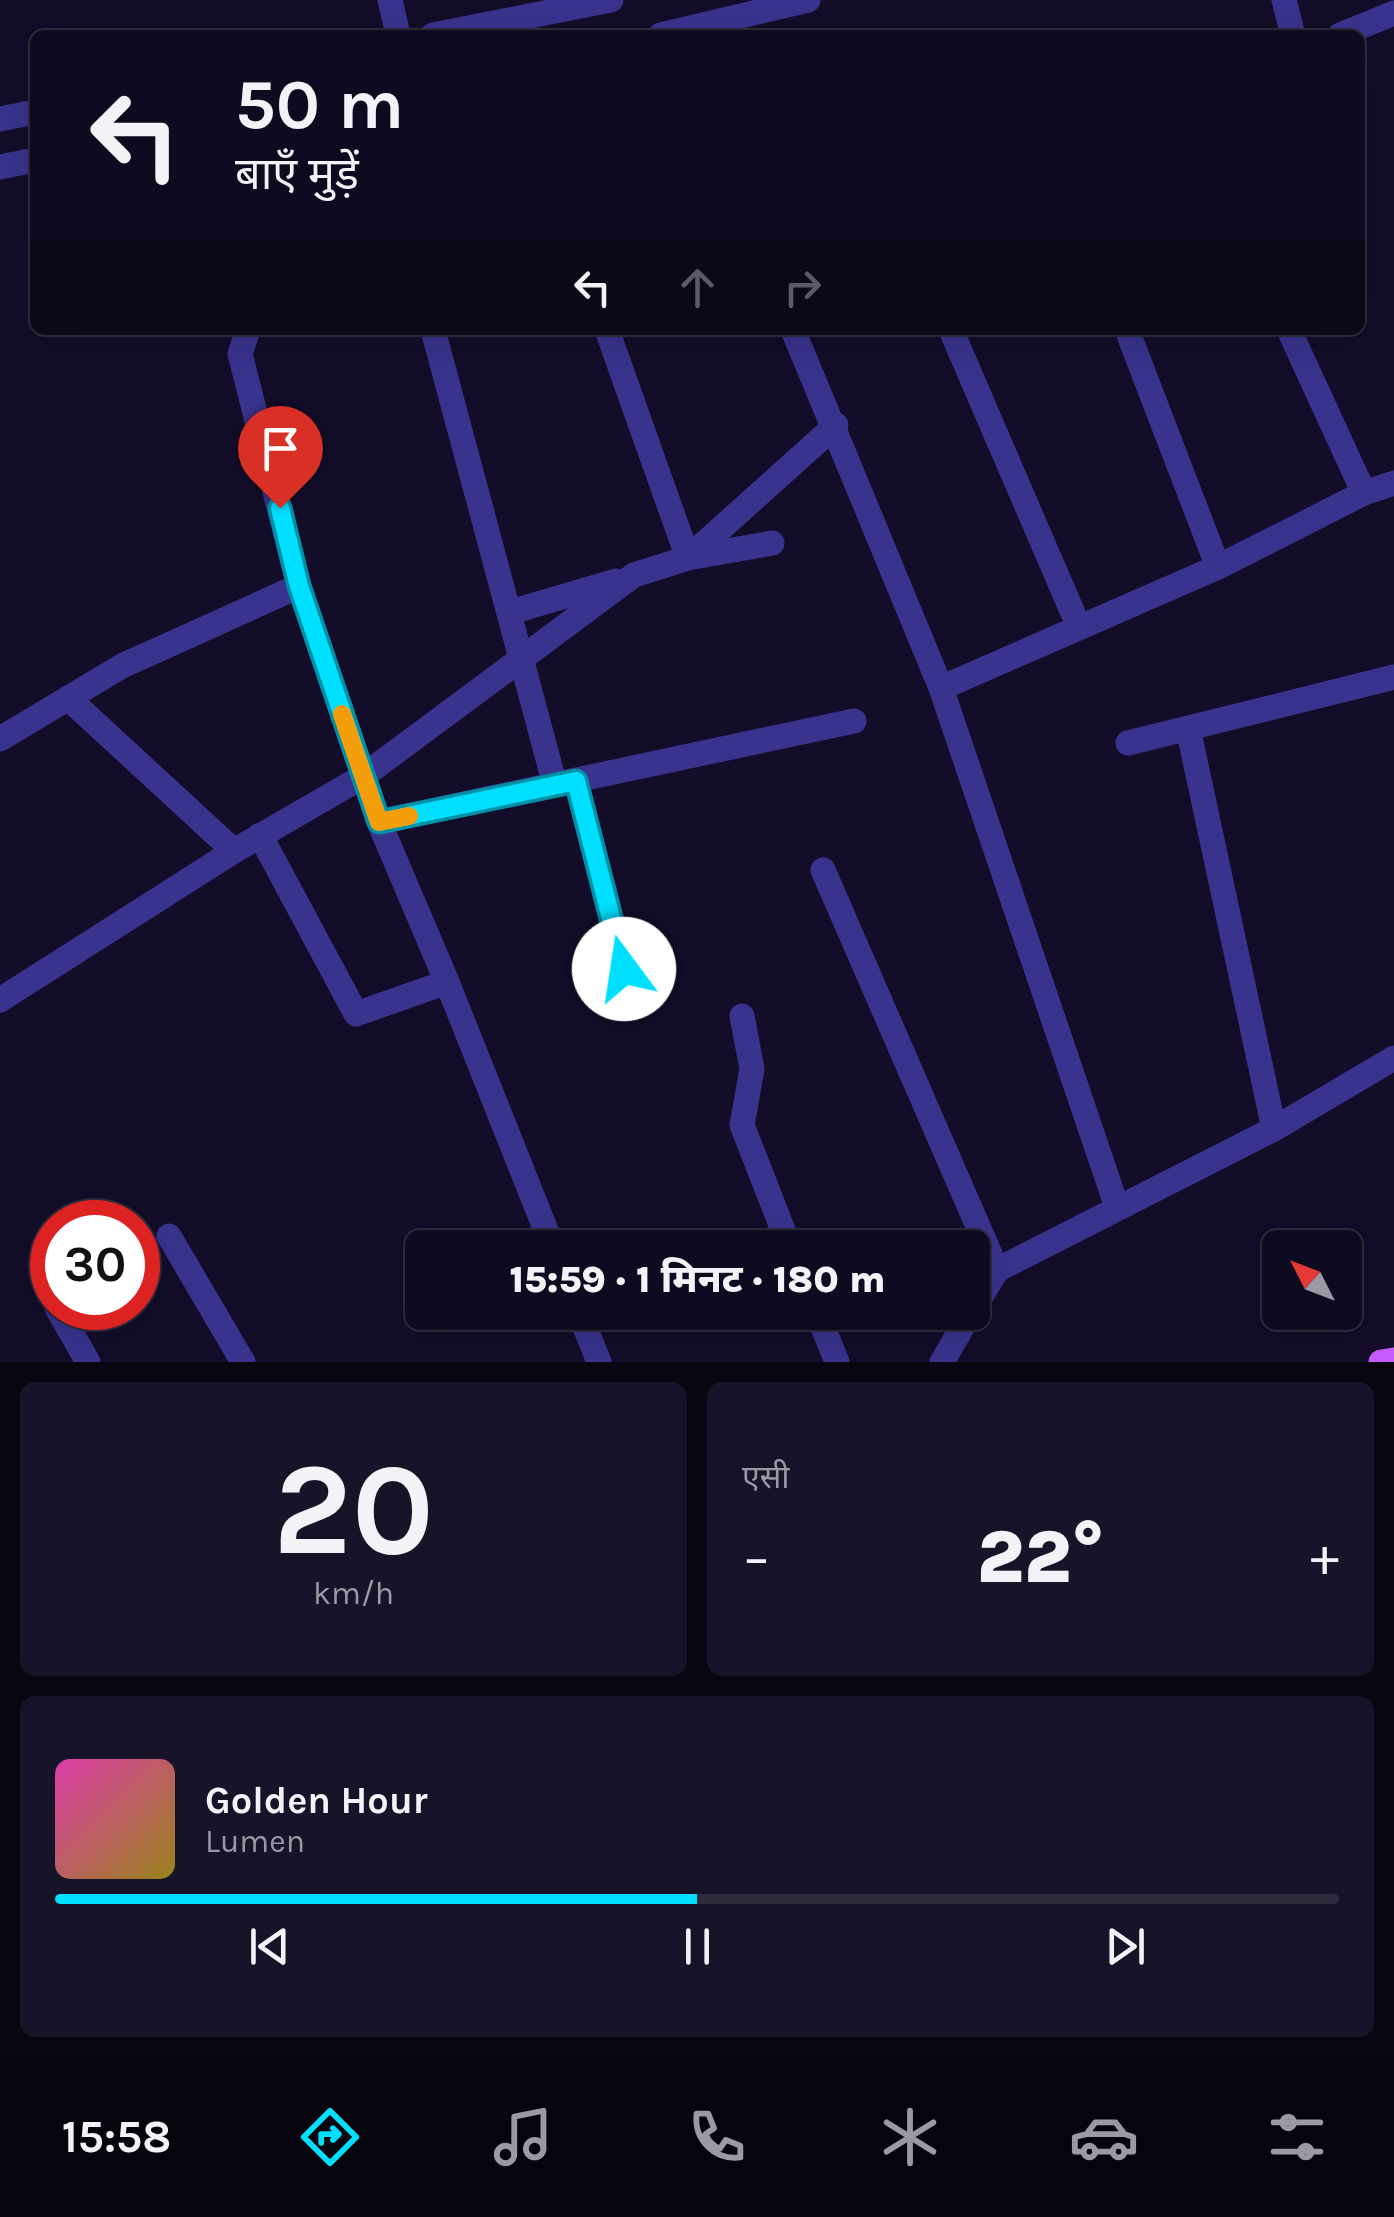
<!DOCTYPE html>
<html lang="hi">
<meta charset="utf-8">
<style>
:root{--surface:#0e0a1f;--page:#171328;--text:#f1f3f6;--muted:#9b9aa4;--line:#2e2b3d;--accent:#01dfff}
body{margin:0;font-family:Karla,"Noto Sans Devanagari",sans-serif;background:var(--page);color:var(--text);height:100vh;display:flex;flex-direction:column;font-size:38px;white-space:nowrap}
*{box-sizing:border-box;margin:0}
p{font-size:32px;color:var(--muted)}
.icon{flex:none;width:55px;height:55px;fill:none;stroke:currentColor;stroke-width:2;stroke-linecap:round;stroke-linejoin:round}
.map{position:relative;height:1362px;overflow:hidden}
.sheet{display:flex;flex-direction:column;gap:20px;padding:20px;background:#080611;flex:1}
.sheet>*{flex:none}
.hud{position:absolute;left:30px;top:30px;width:1335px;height:305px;border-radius:15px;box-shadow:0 10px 40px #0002,0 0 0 2px var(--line);background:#0e0a1f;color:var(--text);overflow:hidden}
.needle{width:65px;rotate:312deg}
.tools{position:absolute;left:1262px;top:1230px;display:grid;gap:20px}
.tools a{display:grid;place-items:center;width:100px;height:100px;border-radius:15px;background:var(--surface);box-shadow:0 10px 40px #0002,0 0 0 2px var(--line);font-size:50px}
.speed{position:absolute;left:30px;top:1200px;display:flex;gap:20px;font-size:50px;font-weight:700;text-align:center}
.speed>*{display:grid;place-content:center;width:130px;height:130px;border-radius:50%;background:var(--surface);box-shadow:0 10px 40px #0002,0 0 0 2px var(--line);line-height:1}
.speed .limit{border:15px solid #d22;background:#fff;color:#111}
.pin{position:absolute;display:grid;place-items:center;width:85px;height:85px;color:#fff;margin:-102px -42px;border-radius:50% 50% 50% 0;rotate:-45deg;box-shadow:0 0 10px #0007}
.pin .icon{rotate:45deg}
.me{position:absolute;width:110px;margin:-55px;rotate:346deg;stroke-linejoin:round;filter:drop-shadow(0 0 8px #0008)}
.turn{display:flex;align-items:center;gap:35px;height:210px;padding:0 40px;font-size:45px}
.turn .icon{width:130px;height:130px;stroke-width:2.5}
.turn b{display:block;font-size:70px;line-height:85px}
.lanes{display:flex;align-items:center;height:95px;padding:0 40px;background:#0003;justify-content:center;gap:50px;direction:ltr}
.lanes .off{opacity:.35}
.big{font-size:75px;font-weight:800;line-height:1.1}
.sheet .tile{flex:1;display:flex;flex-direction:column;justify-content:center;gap:15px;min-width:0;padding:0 35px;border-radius:15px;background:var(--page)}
.sheet .dial{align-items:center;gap:0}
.dial b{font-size:130px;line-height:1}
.song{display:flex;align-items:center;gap:30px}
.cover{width:120px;height:120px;border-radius:15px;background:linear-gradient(135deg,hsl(320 70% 55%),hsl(50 70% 35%))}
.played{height:10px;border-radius:5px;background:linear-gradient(90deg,var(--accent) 50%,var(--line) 50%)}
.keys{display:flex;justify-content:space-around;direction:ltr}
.heat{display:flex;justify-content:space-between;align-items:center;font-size:55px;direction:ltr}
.sheet .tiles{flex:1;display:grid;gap:20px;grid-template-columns:1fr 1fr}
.tile:last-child{grid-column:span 2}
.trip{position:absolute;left:405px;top:1230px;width:585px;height:100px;border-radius:15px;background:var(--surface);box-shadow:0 10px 40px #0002,0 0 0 2px var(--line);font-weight:800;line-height:100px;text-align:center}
.dock{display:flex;height:160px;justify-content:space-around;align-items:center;background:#06040c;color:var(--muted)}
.dock .icon{width:70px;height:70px}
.dock .on{color:var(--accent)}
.dock b{font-size:45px;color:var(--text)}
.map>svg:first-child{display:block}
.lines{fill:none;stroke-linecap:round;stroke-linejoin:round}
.minor{stroke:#39338d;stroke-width:25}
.primary{stroke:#c65cff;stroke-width:25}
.route-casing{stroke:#0191a6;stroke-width:25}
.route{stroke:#01dfff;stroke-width:18}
.slow{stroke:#f59e0b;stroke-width:18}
</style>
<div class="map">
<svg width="1394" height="1362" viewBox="0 0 1394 1362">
<rect width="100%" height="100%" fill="#130d29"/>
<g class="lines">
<path class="minor" d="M390 0 398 35
M1284 0 1293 35
M433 35 611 0
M661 35 808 0
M1340 35 1394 13
M0 119 35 112
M0 167 35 160
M248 330 240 354 299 586 379 822 447 982
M433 330 555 785
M607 330 688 558 772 543
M793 330 941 688 1117 1207
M951 330 1079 627
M1127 330 1218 567
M1289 330 1364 493
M511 612 616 581
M941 688 1218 567 1364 493 1394 483
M68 698 234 851
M1188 728 1274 1129
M0 739 122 666 299 586
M1128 743 1394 677
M576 781 624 969
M379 822 854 721
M260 835 356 1014 447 982 553 1248
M823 870 997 1270
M0 1000 234 851 362 777 634 575 688 558 836 425
M742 1016 752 1069 742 1125 790 1248
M169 1236 243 1362
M57 1308 88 1362
M972 1311 997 1270 1274 1129 1394 1058
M579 1312 599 1362
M817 1312 837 1362
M942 1362 971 1312"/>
<path class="primary" d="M1381 1362 1394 1360"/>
</g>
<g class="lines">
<g class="route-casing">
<path id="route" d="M280 508 299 586 379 822 576 781 624 969"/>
</g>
<use href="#route" class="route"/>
<path class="slow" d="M342 714 379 822 409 816"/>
</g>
</svg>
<div class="tools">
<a><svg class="needle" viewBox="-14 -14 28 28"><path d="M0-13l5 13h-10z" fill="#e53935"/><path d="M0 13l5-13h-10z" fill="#9b9aa4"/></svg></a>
</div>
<div class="speed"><div class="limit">30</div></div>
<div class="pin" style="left:280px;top:508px;background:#d93025"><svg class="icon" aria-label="arrive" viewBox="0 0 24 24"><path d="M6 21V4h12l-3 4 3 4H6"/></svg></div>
<svg class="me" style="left:624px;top:969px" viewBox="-20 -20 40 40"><circle r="19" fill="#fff"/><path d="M0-13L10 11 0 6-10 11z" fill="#01dfff"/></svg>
<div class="trip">15:59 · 1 मिनट · 180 m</div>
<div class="hud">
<div class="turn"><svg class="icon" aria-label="left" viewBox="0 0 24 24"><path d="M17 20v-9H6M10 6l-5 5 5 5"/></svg><div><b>50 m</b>बाएँ मुड़ें</div></div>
<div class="lanes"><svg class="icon" aria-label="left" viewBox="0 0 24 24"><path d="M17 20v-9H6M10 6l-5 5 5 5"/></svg><svg class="icon off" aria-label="ahead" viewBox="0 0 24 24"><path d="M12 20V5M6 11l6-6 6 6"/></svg><svg class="icon off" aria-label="right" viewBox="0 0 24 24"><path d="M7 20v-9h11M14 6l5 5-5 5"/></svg></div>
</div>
</div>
<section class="sheet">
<div class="tiles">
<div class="tile dial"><b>20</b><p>km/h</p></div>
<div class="tile"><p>एसी</p>
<div class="heat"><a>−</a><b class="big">22°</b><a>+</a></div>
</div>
<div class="tile">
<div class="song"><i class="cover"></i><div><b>Golden Hour</b><p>Lumen</p></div></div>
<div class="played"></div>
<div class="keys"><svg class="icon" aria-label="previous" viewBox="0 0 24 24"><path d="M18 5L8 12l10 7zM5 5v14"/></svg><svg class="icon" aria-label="pause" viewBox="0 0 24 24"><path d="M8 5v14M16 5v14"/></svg><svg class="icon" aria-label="next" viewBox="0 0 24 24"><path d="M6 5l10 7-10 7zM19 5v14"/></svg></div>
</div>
</div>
</section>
<nav class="dock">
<b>15:58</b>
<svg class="icon on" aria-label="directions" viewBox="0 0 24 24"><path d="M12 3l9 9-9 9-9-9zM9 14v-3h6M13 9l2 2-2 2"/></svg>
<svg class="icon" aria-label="music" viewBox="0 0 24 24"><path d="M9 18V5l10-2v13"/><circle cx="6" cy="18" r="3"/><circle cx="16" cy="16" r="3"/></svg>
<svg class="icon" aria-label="phone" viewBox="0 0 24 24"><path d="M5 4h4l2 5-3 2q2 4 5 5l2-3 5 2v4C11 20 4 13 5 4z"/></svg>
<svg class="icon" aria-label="climate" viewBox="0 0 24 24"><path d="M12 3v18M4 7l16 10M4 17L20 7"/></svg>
<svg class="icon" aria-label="car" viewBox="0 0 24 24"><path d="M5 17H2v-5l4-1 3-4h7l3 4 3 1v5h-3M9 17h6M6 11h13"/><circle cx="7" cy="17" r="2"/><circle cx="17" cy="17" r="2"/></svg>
<svg class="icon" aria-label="filters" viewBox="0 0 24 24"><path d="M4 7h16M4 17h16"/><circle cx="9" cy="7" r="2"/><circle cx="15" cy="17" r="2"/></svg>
</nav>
